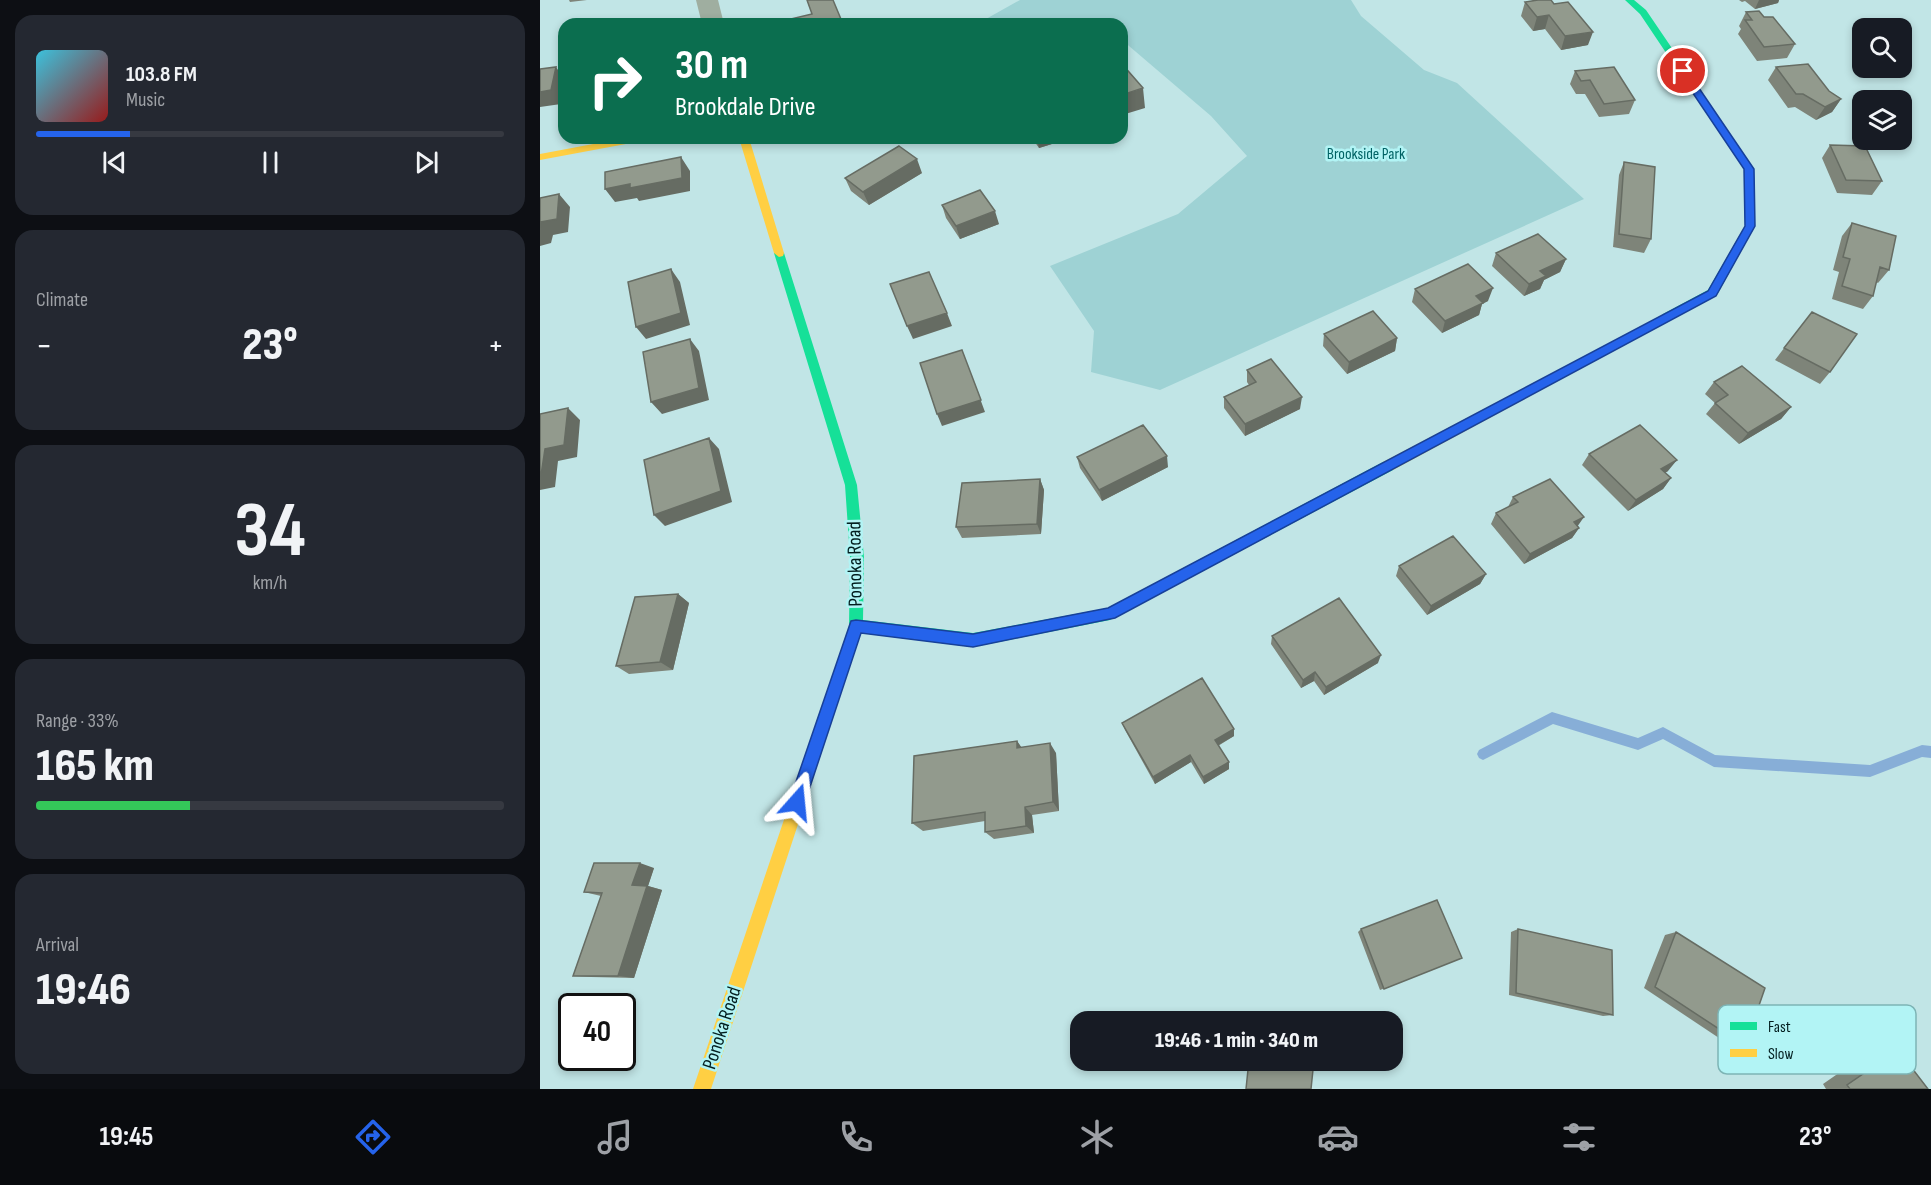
<!DOCTYPE html>
<meta charset="utf-8">
<style>
:root{--surface:#171b24;--page:#242831;--text:#f1f3f6;--muted:#9ea1a6;--line:#363941;--accent:#2563eb}
body{margin:0;font-family:"Sofia Sans Condensed",sans-serif;background:var(--page);color:var(--text);height:100vh;display:flex;flex-direction:column;font-size:22px;white-space:nowrap}
*{box-sizing:border-box;margin:0}
p{font-size:20px;color:var(--muted)}
.icon{flex:none;width:33px;height:33px;fill:none;stroke:currentColor;stroke-width:2;stroke-linecap:round;stroke-linejoin:round}
.map{position:relative;flex:1;overflow:hidden}
.details{display:flex;flex-direction:column;gap:15px;padding:15px;background:#0d0f14;width:540px}
.details>*{flex:none}
.banner{position:absolute;left:18px;top:18px;width:570px;height:126px;border-radius:18px;box-shadow:0 3px 9px #0003;background:#0b6e4f;color:#fff;overflow:hidden}
.buttons{position:absolute;left:1312px;top:18px;display:grid;gap:12px}
.buttons a{display:grid;place-items:center;width:60px;height:60px;border-radius:12px;background:var(--surface);box-shadow:0 3px 9px #0003;font-size:30px}
.speed{position:absolute;left:18px;top:993px;display:flex;gap:12px;font-size:30px;font-weight:700;text-align:center}
.speed>*{display:grid;place-content:center;width:78px;height:78px;border-radius:50%;background:var(--surface);box-shadow:0 3px 9px #0003;line-height:1}
.speed .limit{border:3px solid #111;border-radius:9px;background:#fff;color:#111}
.pin{position:absolute;display:grid;place-items:center;width:51px;height:51px;color:#fff;margin:-26px;border:3px solid #fff;border-radius:50%;box-shadow:0 2px 6px #0007}
.me{position:absolute;width:66px;margin:-33px;rotate:18deg;stroke-linejoin:round;filter:drop-shadow(0 0 4px #0008)}
.turn{display:flex;align-items:center;gap:21px;height:126px;padding:0 18px;font-size:27px}
.turn .icon{width:78px;height:78px;stroke-width:2.5}
.turn b{display:block;font-size:42px;line-height:51px}
.big{font-size:45px;font-weight:800;line-height:1.1}
.details .widget{flex:1;display:flex;flex-direction:column;justify-content:center;gap:9px;min-width:0;padding:0 21px;border-radius:18px;background:var(--page)}
.details .dial{align-items:center;gap:0}
.dial b{font-size:78px;line-height:1}
.song{display:flex;align-items:center;gap:18px}
.cover{width:72px;height:72px;border-radius:9px;background:linear-gradient(135deg,hsl(190 70% 55%),hsl(0 70% 35%))}
.played{height:6px;border-radius:3px;background:linear-gradient(90deg,var(--accent) 20%,var(--line) 20%)}
.keys{display:flex;justify-content:space-around;direction:ltr}
.heat{display:flex;justify-content:space-between;align-items:center;font-size:33px;direction:ltr}
.charge{height:9px;border-radius:4px;background:linear-gradient(90deg,#34c759 33%,var(--line) 0)}
.trip{position:absolute;left:530px;top:1011px;width:333px;height:60px;border-radius:18px;background:var(--surface);box-shadow:0 3px 9px #0003;font-weight:800;line-height:60px;text-align:center}
.dock{display:flex;height:96px;justify-content:space-around;align-items:center;background:#090b0e;color:var(--muted)}
.dock .icon{width:42px;height:42px}
.dock .active{color:var(--accent)}
.dock b{font-size:27px;color:var(--text)}
main{display:flex;flex:1;min-height:0}
.map>svg:first-child{display:block}
.green{fill:#9ed2d4}
.lines{fill:none;stroke-linecap:round;stroke-linejoin:round}
.stream{fill:#87aed7;fill-rule:evenodd}
.street{fill:#9faea0;fill-rule:evenodd}
.fast{fill:#16e098;fill-rule:evenodd}
.slow{fill:#ffcf43;fill-rule:evenodd}
.wall{fill:#7e8479}
.shaded-wall{fill:#666c63}
.building{fill:#929a8d;stroke:#666c63;stroke-width:1.5}
.route{fill:#2563eb;stroke:#184099;stroke-width:1.5}
.labels{text-anchor:middle;dominant-baseline:central;stroke-width:5;stroke-linejoin:round;paint-order:stroke}
.far-park-label{font-size:16px;fill:#006264;stroke:#b2f4f5}
.street-label{font-size:20px;fill:#031e1f;stroke:#b2f4f5}
.key{fill:#b2f4f5;stroke:#7db4b5;stroke-width:1.5}
.key-label{font-size:16px;fill:#031e1f}
</style>
<main>
<section class="details">
<div class="widget">
<div class="song"><i class="cover"></i><div><b>103.8 FM</b><p>Music</p></div></div>
<div class="played"></div>
<div class="keys"><svg class="icon" aria-label="previous" viewBox="0 0 24 24"><path d="M18 5L8 12l10 7zM5 5v14"/></svg><svg class="icon" aria-label="pause" viewBox="0 0 24 24"><path d="M8 5v14M16 5v14"/></svg><svg class="icon" aria-label="next" viewBox="0 0 24 24"><path d="M6 5l10 7-10 7zM19 5v14"/></svg></div>
</div>
<div class="widget"><p>Climate</p>
<div class="heat"><a>−</a><b class="big">23°</b><a>+</a></div>
</div>
<div class="widget dial"><b>34</b><p>km/h</p></div>
<div class="widget"><p>Range · 33%</p><b class="big">165 km</b><div class="charge"></div></div>
<div class="widget"><p>Arrival</p><b class="big">19:46</b></div>
</section>
<div class="map">
<svg width="1391" height="1089" viewBox="0 0 1391 1089">
<rect width="100%" height="100%" fill="#c1e5e6"/>
<path class="green" d="M480 0H811L821 16 884 70 917 83 1044 199 620 390 551 372 554 331 510 266 638 214 707 156 671 116 582 40V24H573L570 18 549 24H437Z"/>
<g class="lines">
<path class="stream" d="M1012 712 1098 738 1123 727 1175 755 1330 765 1382 745 1391 746V758L1382 757 1330 777 1174 767 1123 739 1098 750 1013 724 947 758 943 760 939 758 937 754 939 750Z"/>
<path class="street" d="M156 0H178L184 24H162Z"/>
<path class="fast" d="M1085 0H1094L1106 10 1214 169 1215 226 1178 293 1176 296 1127 321 1121 317 1123 314 1168 290 1205 226 1204 169 1100 14Z
M239 249 244 253 317 485 324 557 323 620 433 633 568 608 843 462 848 461 854 466 853 470 570 620 433 647 321 633 311 662 306 664 301 662 299 657 309 626 310 557 305 485 234 253Z"/>
<path class="slow" d="M85 138H107L102 141 0 160V154Z
M199 138H209L244 253 243 256 239 257 234 253Z
M1127 313 1133 317 1131 320 853 470H843L842 466 843 462Z
M306 650 311 652 313 657 171 1089H153L299 657 301 652Z"/>
</g>
<path class="wall" d="M29 0H47L30 2Z
M998 0 1048 45 1021 50 1005 29 993 31 981 16 985 2Z
M1199 0H1239L1238 3 1215 9 1205 1 1202 2Z
M1206 12 1224 17 1255 44 1247 58 1217 61 1198 34 1201 29 1199 26Z
M1236 67 1289 91 1301 99 1292 112 1276 120 1255 107 1248 108 1228 80Z
M1035 71 1095 100 1089 114 1059 117 1045 94H1036L1030 84Z
M492 138H527L528 139 499 148Z
M1290 145 1342 181 1332 195 1297 193 1282 158Z
M1084 162 1111 239 1104 253 1073 247 1079 175Z
M382 173 329 205 311 191 305 178Z
M402 205 459 224 420 239 406 218Z
M1312 223 1349 270 1338 283 1336 282 1333 296 1323 309 1292 299 1299 272 1293 270 1302 236Z
M956 253 1026 259 1020 272 1004 280 1000 289 984 296 952 266Z
M875 289 948 301 942 304 939 315 902 333 872 302Z
M1272 312 1290 372 1280 384 1235 360Z
M784 334 857 338 855 351 807 374 783 346Z
M707 370 760 409 705 436 684 408V397L709 385 707 382Z
M1174 382 1251 407 1241 419 1199 444 1166 414 1175 403 1165 394Z
M1049 454 1128 471 1125 473 1131 478 1123 489 1088 511 1042 465Z
M537 457 628 467 562 501 540 468Z
M500 479 504 490 501 534 422 538 416 527Z
M973 497 1038 526 1039 528 1032 538 984 564 951 524 956 513 968 507Z
M859 566 946 574 940 584 887 615 856 576Z
M138 594 149 603 133 670 89 674 76 666Z
M732 636 838 663 784 695 774 681 761 688 731 644Z
M582 723 694 729V736L678 746 689 762V769L664 784 651 762 615 784 585 730Z
M477 741 481 747 516 753 519 811 492 815 494 833 454 839 445 832V821L383 831 372 823Z
M114 868 108 886 122 890 94 978 51 977 33 976 61 896 44 892Z
M821 929 922 958 840 990 818 932Z
M978 929 1073 1015 1063 1016 969 995 971 932Z
M1136 932 1205 1046H1191L1104 988 1125 935Z
M1332 1050H1358L1388 1089H1286L1283 1084Z"/>
<path class="shaded-wall" d="M1219 0H1239L1238 3 1215 9Z
M1009 15 1005 29 993 31 997 17Z
M1053 32 1048 45 1021 50 1025 36Z
M16 67 24 79V86L21 104 0 107V92Z
M603 88 605 108 582 115V95Z
M1301 99 1292 112 1276 120 1285 107Z
M497 138H527L528 139 499 148Z
M141 157 150 171V191L99 201 97 198 75 202 65 189Z
M377 159 382 173 329 205 323 192Z
M19 194 30 207 28 232 13 235 11 243 0 246V230L1 222Z
M455 211 459 224 420 239 416 226Z
M1026 259 1020 272 1004 280 1000 289 984 296 989 284 1000 271Z
M131 269 140 282 150 325 106 339 96 327Z
M953 288 948 301 942 304 939 315 902 333 905 321 936 296Z
M407 313 412 326 373 339 367 326Z
M857 338 855 351 807 374 809 362Z
M150 339 159 351 169 400 122 414 111 402Z
M422 350 445 412 402 426 397 414Z
M762 397 760 409 705 436V424Z
M1251 407 1241 419 1199 444 1208 433Z
M28 408 40 420 37 457 18 461 15 487 0 490V476L5 449Z
M169 438 179 449 192 502 125 526 114 515Z
M627 456 628 467 562 501 559 490Z
M1137 460 1128 471 1113 480 1121 469Z
M1131 478 1123 489 1088 511 1096 500Z
M500 479 504 490 501 534 497 524Z
M1044 517 1037 527 1034 522Z
M1039 528 1032 538 984 564 990 554Z
M946 574 940 584 887 615 891 606Z
M138 594 149 603 133 670 120 662Z
M841 655 838 663 784 695 786 687Z
M775 672 774 681 761 688 763 680Z
M694 729V736L675 747V740Z
M477 741 484 751 477 748Z
M510 743 516 753 519 811 513 802Z
M650 755 651 762 615 784 613 777Z
M689 762V769L664 784 663 777Z
M485 807 492 815 494 833 486 826Z
M100 863 114 868 108 886 122 890 94 978 78 976 92 885Z"/>
<path class="building" d="M267 0H293L303 24H238V22L272 14Z
M998 0H1011L1014 4 1028 2 1053 32 1025 36 1009 15 997 17 985 2Z
M1219 11 1224 17H1233L1255 44 1224 47 1205 20H1212L1206 12Z
M582 64 603 88 582 95Z
M1268 64 1289 91 1301 99 1285 107 1263 94H1256L1236 67Z
M16 67 11 90 0 92V69Z
M1074 67 1095 100 1064 104 1050 80 1041 81 1035 71Z
M1290 145 1325 146 1342 181 1306 180Z
M359 146 377 159 323 192 305 178Z
M141 157 142 178 90 188V184L65 189V172Z
M1084 162 1115 167 1111 239 1079 234Z
M440 190 455 211 416 226 402 205Z
M19 194 17 219 1 222 0 230V198Z
M1312 223 1356 236 1349 270 1340 267 1333 296 1302 286 1310 259 1303 257Z
M998 234 1026 259 1000 271 1006 276 989 284 956 253Z
M928 264 953 288 936 296 943 303 905 321 875 289Z
M131 269 141 313 96 327 88 282Z
M389 272 407 313 367 326 350 284Z
M833 311 857 338 809 362 784 334Z
M1272 312 1317 334 1290 372 1244 348Z
M150 339 159 388 111 402 103 352Z
M422 350 441 400 397 414 380 363Z
M731 359 762 397 705 424 684 397 716 382 707 370Z
M1202 366 1251 407 1208 433 1175 403 1188 395 1174 382Z
M28 408 24 445 5 449 1 475 0 476V414Z
M603 425 627 456 559 490 537 457Z
M1100 425 1137 460 1121 469 1131 478 1096 500 1049 454Z
M169 438 181 491 114 515 104 460Z
M500 479 497 524 416 527 422 483Z
M1010 479 1044 517 1034 522 1039 528 990 554 956 513 978 502 973 497Z
M913 536 946 574 891 606 859 566Z
M138 594 120 662 76 666 95 597Z
M799 598 841 655 786 687 775 672 763 680 732 636Z
M662 678 694 729 675 740 689 762 663 777 650 755 613 777 582 723Z
M477 741V748L510 743 513 802 485 807 486 826 445 832V812L372 823 374 756Z
M54 863H100L92 885 107 886 78 976H33L62 893 44 892Z
M897 900 922 958 844 989 821 929Z
M978 929 1072 950 1073 1015 976 993Z
M1136 932 1225 988 1205 1046 1115 987Z
M1358 1050 1388 1089H1310L1307 1085Z
M709 1060H774L771 1089H706Z"/>
<path class="route" d="M1143 68 1146 69 1214 169 1215 226 1176 296 575 618 433 647 321 633 265 802 263 808 257 810 251 808 249 802 311 621 316 620 433 634 568 608 1168 291 1205 226 1204 169 1138 71Z"/>
<g class="labels">
<g class="far-park-label">
<text x="826" y="154">Brookside Park</text>
</g>
<g class="street-label">
<text transform="translate(315 564) rotate(-91)">Ponoka Road</text>
<text transform="translate(182 1028) rotate(-72)">Ponoka Road</text>
</g>
</g>
<rect x="1178" y="1005" width="198" height="69" rx="9" class="key"/>
<rect x="1190" y="1022" width="27" height="8" fill="#16e098"/>
<rect x="1190" y="1049" width="27" height="8" fill="#ffcf43"/>
<g class="key-label">
<text x="1228" y="1032">Fast</text>
<text x="1228" y="1059">Slow</text>
</g>
</svg>
<div class="buttons">
<a><svg class="icon" aria-label="search" viewBox="0 0 24 24"><circle cx="10" cy="10" r="6"/><path d="M15 15l6 6"/></svg></a>
<a><svg class="icon" aria-label="layers" viewBox="0 0 24 24"><path d="M12 4l9 5-9 5-9-5zM3 14l9 5 9-5"/></svg></a>
</div>
<div class="speed"><div class="limit">40</div></div>
<div class="pin" style="left:1143px;top:71px;background:#d93025"><svg class="icon" aria-label="arrive" viewBox="0 0 24 24"><path d="M6 21V4h12l-3 4 3 4H6"/></svg></div>
<svg class="me" style="left:257px;top:802px" viewBox="-20 -20 40 40"><path d="M0-17L14 15 0 8-14 15z" fill="#2563eb" stroke="#fff" stroke-width="4"/></svg>
<div class="trip">19:46 · 1 min · 340 m</div>
<div class="banner">
<div class="turn"><svg class="icon" aria-label="right" viewBox="0 0 24 24"><path d="M7 20v-9h11M14 6l5 5-5 5"/></svg><div><b>30 m</b>Brookdale Drive</div></div>
</div>
</div>
</main>
<nav class="dock">
<b>19:45</b>
<svg class="icon active" aria-label="directions" viewBox="0 0 24 24"><path d="M12 3l9 9-9 9-9-9zM9 14v-3h6M13 9l2 2-2 2"/></svg>
<svg class="icon" aria-label="music" viewBox="0 0 24 24"><path d="M9 18V5l10-2v13"/><circle cx="6" cy="18" r="3"/><circle cx="16" cy="16" r="3"/></svg>
<svg class="icon" aria-label="phone" viewBox="0 0 24 24"><path d="M5 4h4l2 5-3 2q2 4 5 5l2-3 5 2v4C11 20 4 13 5 4z"/></svg>
<svg class="icon" aria-label="climate" viewBox="0 0 24 24"><path d="M12 3v18M4 7l16 10M4 17L20 7"/></svg>
<svg class="icon" aria-label="car" viewBox="0 0 24 24"><path d="M5 17H2v-5l4-1 3-4h7l3 4 3 1v5h-3M9 17h6M6 11h13"/><circle cx="7" cy="17" r="2"/><circle cx="17" cy="17" r="2"/></svg>
<svg class="icon" aria-label="filters" viewBox="0 0 24 24"><path d="M4 7h16M4 17h16"/><circle cx="9" cy="7" r="2"/><circle cx="15" cy="17" r="2"/></svg>
<b>23°</b>
</nav>
